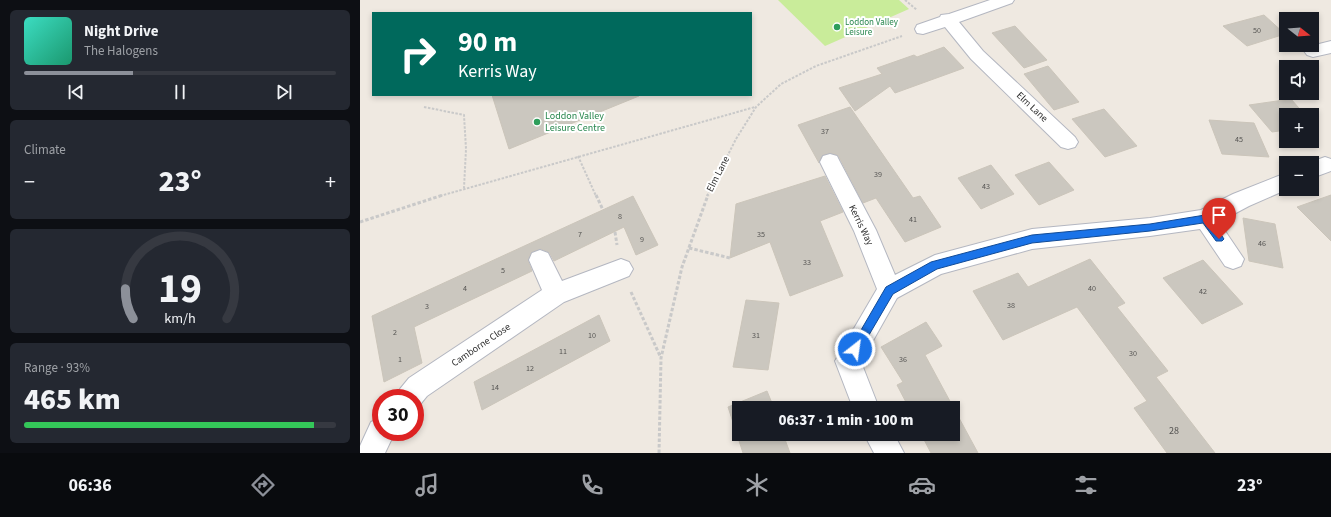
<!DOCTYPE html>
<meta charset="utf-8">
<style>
:root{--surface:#171b24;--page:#242831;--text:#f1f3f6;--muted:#9ea1a6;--line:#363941;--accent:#8c9099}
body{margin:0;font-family:"Source Sans 3",sans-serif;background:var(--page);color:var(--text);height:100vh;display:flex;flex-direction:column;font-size:15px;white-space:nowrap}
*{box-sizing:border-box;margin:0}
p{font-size:13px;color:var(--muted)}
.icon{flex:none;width:22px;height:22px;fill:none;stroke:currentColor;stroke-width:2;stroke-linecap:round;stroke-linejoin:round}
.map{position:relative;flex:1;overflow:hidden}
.details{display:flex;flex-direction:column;gap:10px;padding:10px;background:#0d0f14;width:360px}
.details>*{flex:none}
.guide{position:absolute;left:12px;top:12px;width:380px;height:84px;border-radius:0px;box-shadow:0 2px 6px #0003;background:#00695c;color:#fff;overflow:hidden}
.needle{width:26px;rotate:107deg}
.controls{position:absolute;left:919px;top:12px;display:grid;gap:8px}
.controls a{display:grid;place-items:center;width:40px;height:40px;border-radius:0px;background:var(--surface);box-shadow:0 2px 6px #0003;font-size:20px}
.speed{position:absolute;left:12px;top:389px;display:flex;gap:8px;font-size:20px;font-weight:700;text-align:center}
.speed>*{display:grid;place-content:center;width:52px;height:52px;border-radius:50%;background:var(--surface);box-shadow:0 2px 6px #0003;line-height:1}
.speed .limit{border:6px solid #d22;background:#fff;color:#111}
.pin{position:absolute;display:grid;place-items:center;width:34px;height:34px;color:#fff;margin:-41px -17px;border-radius:50% 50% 50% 0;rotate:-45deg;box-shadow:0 0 4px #0007}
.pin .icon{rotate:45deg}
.me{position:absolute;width:44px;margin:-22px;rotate:30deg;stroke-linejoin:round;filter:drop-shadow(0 0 3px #0008)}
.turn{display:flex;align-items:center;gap:14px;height:84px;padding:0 20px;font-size:18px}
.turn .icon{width:52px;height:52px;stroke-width:2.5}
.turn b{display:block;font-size:28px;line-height:34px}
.big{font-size:30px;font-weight:800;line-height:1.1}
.details .tile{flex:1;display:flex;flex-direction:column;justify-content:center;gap:6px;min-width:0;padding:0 14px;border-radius:6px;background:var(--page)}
.details .dial{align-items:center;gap:0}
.dial svg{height:104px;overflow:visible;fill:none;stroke:var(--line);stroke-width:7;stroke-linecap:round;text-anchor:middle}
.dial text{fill:var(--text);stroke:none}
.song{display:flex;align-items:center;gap:12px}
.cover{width:48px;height:48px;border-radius:6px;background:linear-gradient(135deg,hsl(170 70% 55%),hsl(160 70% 35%))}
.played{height:4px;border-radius:2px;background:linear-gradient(90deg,var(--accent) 35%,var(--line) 35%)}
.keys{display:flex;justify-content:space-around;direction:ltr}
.heat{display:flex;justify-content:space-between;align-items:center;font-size:22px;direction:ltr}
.charge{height:6px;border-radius:3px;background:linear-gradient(90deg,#34c759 93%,var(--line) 0)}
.trip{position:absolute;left:372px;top:401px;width:228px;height:40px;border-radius:0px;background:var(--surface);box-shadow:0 2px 6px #0003;font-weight:800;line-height:40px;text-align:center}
.tabs{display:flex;height:64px;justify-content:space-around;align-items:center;background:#090b0e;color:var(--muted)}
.tabs .icon{width:28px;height:28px}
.tabs .on{color:var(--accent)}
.tabs b{font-size:18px;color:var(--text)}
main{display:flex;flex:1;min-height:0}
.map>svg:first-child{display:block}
.pitch{fill:#c9ec9a}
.building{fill:#cbc7bf;stroke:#cbc5ba}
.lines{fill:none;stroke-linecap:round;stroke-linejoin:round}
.street-casing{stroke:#b4b7c1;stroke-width:2}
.path-far1{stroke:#c9c9c9;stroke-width:2;stroke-dasharray:2.5 1.5;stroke-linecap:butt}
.path{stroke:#c9c9c9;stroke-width:3;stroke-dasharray:3.5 2;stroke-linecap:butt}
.street{fill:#fff;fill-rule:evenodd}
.route{fill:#1a73e8;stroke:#114b97}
.leisure-dot{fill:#2e9e5b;stroke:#fff;stroke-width:1.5}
.labels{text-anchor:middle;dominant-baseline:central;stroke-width:4;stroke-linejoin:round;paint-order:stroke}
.number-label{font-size:8px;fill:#555452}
.far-leisure-label{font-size:9px;fill:#27864d;stroke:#fff;text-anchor:start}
.street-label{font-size:10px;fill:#2e2e2e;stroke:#fff}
.leisure-label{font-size:10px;fill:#27864d;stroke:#fff;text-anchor:start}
.near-number-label{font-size:10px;fill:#555452}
</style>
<main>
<section class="details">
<div class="tile">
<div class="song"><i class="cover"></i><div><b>Night Drive</b><p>The Halogens</p></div></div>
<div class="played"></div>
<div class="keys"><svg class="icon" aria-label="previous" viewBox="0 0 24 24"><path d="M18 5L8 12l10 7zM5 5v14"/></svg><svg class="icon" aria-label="pause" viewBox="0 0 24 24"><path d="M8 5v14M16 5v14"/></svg><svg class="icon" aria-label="next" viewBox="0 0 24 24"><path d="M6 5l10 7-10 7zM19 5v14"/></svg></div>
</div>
<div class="tile"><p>Climate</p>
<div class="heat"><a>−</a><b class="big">23°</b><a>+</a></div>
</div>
<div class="tile dial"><svg viewBox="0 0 100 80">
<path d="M14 69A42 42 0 1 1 86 69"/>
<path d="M14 69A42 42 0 0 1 8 46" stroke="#8c9099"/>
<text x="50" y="56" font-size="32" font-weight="700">19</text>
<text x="50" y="72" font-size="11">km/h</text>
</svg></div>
<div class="tile"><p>Range · 93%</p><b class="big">465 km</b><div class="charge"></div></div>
</section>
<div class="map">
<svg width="971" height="453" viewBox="0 0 971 453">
<rect width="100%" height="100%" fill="#efe9e1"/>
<path class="pitch" d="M418 0H539L549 9 465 46Z"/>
<path class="building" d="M904 15 925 34 887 46 863 26Z
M655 26 668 40 687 60 664 68 632 33Z
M584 47 604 68 535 93 530 86 495 111 479 88 522 74 517 68 554 55 557 57Z
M688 66 719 102 694 110 664 74Z
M132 95H278L279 96 149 149Z
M931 99 945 115H926V130L912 132 889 105Z
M490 107 553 198 560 196 581 227 545 242 516 198 503 203 478 155 470 153 463 155 459 163 438 125Z
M744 109 777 146 745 157 712 119Z
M849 120 894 123 909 157 862 154Z
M689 162 714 190 679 205 655 175Z
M631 165 654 194 621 209 598 178Z
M465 176 483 212 460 221 483 276 430 296 410 242 370 258 376 204Z
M971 195V241L937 207Z
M273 196 298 245 276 255 264 227 194 261 189 252 181 249 171 252 168 261 172 271 54 327 62 363 24 382 12 316Z
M883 218 915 224 923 268 889 261Z
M730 259 765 303 757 307 808 371 796 377 855 453H807L774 408 787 401 717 307 643 340 613 291 658 273 668 287Z
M843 260 883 304 842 324 803 278Z
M386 300 419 303 408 370 373 367Z
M239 315 250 341 122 410 114 382Z
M566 322 582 346 565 355 618 453H571L561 434H593V408H549L537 385 543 382 521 347Z
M407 391 414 408H379V434H423L430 453H383L368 407Z"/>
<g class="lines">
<g class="street-casing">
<path id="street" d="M630 0H654L652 3 599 22 623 51 715 137 718 142 715 147 708 149 701 147 611 59 585 27 563 34 557 33 555 29 557 25 580 17 581 15 589 14Z
M971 41V53L953 57 947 55 944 51 947 47Z
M470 154 477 156 480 162 516 230 535 275 575 255 672 229 790 218 841 210 873 194 926 173V189H928L889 206 859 222 884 259 881 266 873 269 865 266 840 229 790 236 672 249 581 274 537 298 501 362 519 408H493L475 361 517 289 494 231 460 162 463 156Z
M965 157 971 159V171L952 178V163H948Z
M180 250 188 253 202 281 261 259 269 262 273 269 269 276 204 302 67 396 58 407 55 409V398H36L40 389 49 378 182 290 169 260 172 253Z
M21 418V432H35L25 453H0V446L11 422Z
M504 434H534L544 453H514Z"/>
</g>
<path class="path-far1" d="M545 0 557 10
M64 107 104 115 106 149 104 188
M218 156 236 196
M80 196 395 107
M347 196 376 139 396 107 421 84 456 66 542 36"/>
<path class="path" d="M236 195 243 210
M0 222 83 195
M255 232 257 245
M329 248 370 258
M271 292 301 358
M299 453 301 358 322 267 348 195"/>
<use href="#street" class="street"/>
</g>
<path class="route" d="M845 215 848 216 862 236 864 239 862 241H856L843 223 790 231 672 243 577 269 533 294 499 352 495 354 491 352 490 349 526 287 571 262 672 235 790 224Z"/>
<g class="leisure-dot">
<circle cx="477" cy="27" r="4"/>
<circle cx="177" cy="122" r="4"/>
</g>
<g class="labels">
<g class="number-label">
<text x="897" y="30">50</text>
<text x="465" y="131">37</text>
<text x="879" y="139">45</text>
<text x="518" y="174">39</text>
<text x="626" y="186">43</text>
<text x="260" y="216">8</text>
<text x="553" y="219">41</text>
<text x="220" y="234">7</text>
<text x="401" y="234">35</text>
<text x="282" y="239">9</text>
<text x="902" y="243">46</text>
<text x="447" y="262">33</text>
<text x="143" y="270">5</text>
<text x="105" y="288">4</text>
<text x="732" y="288">40</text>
<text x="843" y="291">42</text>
<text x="651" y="305">38</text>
<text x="67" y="306">3</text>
<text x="35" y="332">2</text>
<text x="232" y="335">10</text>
<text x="396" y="335">31</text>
<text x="203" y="351">11</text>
<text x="773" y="353">30</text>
<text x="40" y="359">1</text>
<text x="543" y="359">36</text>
<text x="170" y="368">12</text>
<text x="135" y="387">14</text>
</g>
<g class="far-leisure-label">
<text x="485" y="22">Loddon Valley<tspan x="485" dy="10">Leisure</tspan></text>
</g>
<g class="street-label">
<text transform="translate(672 107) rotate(43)">Elm Lane</text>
<text transform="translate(358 174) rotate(-63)">Elm Lane</text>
<text transform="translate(501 225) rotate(64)">Kerris Way</text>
<text transform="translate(121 345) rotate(-34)">Camborne Close</text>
</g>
<g class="leisure-label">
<text x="185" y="116">Loddon Valley<tspan x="185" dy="12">Leisure Centre</tspan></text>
</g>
<g class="near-number-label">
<text x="814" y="431">28</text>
</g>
</g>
</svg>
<div class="controls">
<a><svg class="needle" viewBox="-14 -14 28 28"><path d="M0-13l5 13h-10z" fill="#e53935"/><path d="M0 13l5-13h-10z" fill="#9ea1a6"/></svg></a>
<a><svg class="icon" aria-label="sound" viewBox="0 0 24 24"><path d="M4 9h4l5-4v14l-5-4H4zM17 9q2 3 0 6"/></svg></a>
<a>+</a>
<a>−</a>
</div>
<div class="speed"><div class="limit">30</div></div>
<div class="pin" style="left:859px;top:239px;background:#d93025"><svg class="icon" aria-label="arrive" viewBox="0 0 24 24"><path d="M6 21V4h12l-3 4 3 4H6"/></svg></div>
<svg class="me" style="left:495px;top:349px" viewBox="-20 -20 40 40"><circle r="17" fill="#1a73e8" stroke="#fff" stroke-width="3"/><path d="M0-11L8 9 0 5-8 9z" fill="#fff"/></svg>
<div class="trip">06:37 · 1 min · 100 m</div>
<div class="guide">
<div class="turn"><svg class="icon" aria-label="right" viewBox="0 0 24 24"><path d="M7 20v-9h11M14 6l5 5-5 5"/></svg><div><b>90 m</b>Kerris Way</div></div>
</div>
</div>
</main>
<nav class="tabs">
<b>06:36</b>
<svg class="icon on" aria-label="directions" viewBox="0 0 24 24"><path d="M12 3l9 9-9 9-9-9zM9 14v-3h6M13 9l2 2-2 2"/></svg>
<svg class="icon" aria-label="music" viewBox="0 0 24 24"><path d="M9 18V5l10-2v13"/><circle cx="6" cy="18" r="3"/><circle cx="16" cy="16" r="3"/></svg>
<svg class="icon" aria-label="phone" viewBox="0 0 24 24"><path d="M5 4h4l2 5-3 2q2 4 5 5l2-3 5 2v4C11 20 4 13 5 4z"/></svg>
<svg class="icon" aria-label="climate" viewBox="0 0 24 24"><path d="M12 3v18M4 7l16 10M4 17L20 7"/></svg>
<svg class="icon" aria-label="car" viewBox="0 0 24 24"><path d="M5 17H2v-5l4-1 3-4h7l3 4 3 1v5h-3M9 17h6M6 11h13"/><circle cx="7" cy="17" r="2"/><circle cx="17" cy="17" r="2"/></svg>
<svg class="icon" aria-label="filters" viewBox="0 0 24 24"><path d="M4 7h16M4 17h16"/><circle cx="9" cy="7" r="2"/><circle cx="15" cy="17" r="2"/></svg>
<b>23°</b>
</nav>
